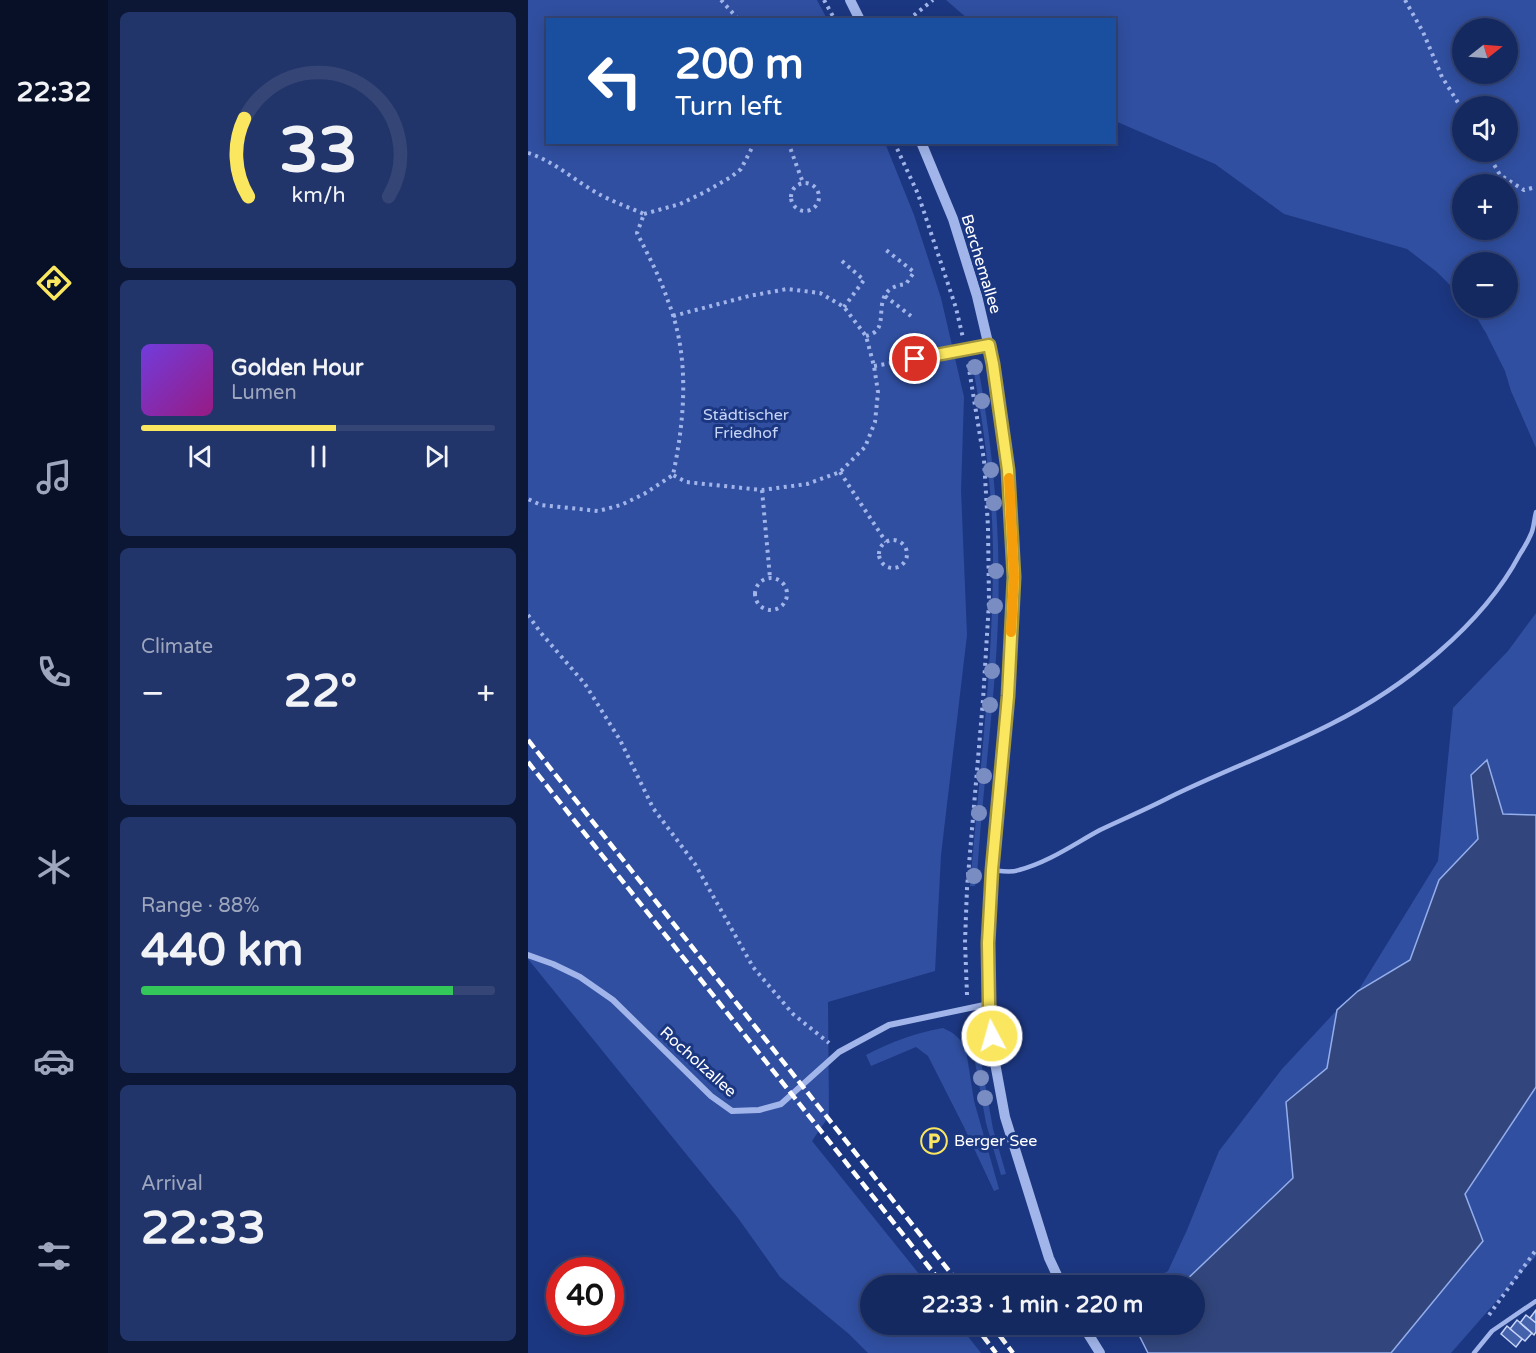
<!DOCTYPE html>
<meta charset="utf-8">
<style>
:root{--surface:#152961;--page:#22356a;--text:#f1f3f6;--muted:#9da6bd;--line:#344576;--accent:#fae75f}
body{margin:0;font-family:"Varela Round",sans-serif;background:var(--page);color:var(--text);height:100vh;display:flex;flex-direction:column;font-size:22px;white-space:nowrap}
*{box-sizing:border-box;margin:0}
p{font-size:20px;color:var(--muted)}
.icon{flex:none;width:33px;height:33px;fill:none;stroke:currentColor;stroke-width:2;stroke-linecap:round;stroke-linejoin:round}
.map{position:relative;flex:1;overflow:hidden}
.sheet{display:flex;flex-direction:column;gap:12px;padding:12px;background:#0c1735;width:420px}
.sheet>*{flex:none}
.hud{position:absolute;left:18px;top:18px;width:570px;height:126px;border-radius:0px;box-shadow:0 3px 15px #0003,0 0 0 2px var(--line);background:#1a4fa0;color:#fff;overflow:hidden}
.needle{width:39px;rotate:73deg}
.fabs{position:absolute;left:924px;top:18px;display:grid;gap:12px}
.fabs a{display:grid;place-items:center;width:66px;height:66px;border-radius:50%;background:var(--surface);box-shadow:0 3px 15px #0003,0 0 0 2px var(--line);font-size:30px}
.speed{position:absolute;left:18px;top:1257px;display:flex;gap:12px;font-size:30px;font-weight:700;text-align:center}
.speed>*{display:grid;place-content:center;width:78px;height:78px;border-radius:50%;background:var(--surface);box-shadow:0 3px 15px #0003,0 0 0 2px var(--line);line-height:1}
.speed .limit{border:9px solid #d22;background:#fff;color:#111}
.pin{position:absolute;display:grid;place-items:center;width:51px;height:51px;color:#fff;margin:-26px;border:3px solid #fff;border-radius:50%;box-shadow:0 2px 6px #0007}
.me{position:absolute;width:66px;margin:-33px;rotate:354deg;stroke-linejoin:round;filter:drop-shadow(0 0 4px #0008)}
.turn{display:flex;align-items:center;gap:21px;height:126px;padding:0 30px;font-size:27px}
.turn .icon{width:78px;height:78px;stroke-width:2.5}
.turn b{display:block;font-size:42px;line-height:51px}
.big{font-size:45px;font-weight:800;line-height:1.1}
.sheet .card{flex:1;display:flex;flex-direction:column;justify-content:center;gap:9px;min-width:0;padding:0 21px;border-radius:9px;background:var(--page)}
.sheet .dial{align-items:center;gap:0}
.dial svg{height:156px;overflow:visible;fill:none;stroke:var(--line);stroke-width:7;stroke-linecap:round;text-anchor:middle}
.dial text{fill:var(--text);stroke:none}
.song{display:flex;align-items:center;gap:18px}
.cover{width:72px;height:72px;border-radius:9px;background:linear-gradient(135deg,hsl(260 70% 55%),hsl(310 70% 35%))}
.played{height:6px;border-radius:3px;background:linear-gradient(90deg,var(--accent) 55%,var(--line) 55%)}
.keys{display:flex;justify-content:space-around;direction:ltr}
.heat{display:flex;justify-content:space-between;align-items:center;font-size:33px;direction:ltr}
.charge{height:9px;border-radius:4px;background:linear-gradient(90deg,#34c759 88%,var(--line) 0)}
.trip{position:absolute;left:332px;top:1275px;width:345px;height:60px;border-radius:30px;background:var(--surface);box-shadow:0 3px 15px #0003,0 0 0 2px var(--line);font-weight:800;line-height:60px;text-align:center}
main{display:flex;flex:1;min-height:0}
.dock{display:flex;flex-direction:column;width:108px;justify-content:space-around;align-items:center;background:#081027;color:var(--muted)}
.dock .icon{width:42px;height:42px}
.dock .on{color:var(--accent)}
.dock b{font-size:27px;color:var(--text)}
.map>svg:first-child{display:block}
.green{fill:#304fa0;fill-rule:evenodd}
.water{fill:#32467d;stroke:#94aeeb;stroke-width:1.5}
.building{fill:#4461ab;stroke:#c6d4f7;stroke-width:1.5}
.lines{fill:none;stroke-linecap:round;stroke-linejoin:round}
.path{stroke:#a1b5ea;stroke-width:4;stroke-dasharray:3 4.5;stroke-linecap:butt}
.service{stroke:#a1b5ea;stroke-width:4.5}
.minor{stroke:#a1b5ea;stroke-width:6}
.tertiary{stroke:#a1b5ea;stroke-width:10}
.rail{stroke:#fff;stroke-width:4.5;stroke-dasharray:10 4.5;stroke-linecap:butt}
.tree{fill:#7a8dc2}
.route-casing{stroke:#a2963e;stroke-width:15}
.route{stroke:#fae75f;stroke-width:10}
.slow{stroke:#f59e0b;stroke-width:10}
.labels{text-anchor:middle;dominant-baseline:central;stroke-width:6;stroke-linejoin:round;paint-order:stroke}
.street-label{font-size:16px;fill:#fff;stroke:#1c3781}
.park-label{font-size:16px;fill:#c6d4f7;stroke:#1c3781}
.poi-label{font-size:16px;fill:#fff;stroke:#1c3781;text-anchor:start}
</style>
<main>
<nav class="dock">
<b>22:32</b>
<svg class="icon on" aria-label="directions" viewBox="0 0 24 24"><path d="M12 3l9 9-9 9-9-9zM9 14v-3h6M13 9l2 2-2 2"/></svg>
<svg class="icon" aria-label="music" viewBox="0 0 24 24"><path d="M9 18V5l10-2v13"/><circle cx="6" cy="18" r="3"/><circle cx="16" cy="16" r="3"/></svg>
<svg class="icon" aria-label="phone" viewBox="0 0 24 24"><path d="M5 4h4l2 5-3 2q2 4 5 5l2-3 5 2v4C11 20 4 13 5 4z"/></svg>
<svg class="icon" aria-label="climate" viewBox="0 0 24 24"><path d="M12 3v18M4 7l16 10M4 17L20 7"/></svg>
<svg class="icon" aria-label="car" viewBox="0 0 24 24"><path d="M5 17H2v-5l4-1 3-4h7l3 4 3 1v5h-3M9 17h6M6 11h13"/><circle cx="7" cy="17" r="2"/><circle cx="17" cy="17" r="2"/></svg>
<svg class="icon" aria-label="filters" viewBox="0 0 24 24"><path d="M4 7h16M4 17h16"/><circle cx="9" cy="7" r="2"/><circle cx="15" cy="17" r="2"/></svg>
</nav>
<section class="sheet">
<div class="card dial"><svg viewBox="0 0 100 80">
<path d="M14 69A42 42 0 1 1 86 69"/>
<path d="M14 69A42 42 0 0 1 12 29" stroke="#fae75f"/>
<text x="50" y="56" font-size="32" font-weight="700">33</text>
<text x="50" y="72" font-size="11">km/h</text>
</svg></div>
<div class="card">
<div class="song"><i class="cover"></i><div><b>Golden Hour</b><p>Lumen</p></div></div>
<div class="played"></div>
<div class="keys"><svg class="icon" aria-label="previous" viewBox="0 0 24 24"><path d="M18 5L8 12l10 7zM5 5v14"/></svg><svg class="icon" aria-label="pause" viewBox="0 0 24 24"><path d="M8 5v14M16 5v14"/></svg><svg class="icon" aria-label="next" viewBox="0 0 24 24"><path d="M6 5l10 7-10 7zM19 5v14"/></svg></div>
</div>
<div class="card"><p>Climate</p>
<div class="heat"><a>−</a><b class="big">22°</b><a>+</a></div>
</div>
<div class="card"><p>Range · 88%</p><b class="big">440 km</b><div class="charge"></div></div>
<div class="card"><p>Arrival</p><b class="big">22:33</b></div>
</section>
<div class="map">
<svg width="1008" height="1353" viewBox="0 0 1008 1353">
<rect width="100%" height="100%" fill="#1c3781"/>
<path class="green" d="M0 0H289L299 19 20 20V142L357 143 386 215 413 298 436 397 433 490 439 635 413 855 407 971 300 1002 301 1116 284 1141 400 1285 342 1286V1324L431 1325 453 1353H340L321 1334 252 1277 210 1218 0 959Z
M418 0H1008V448L983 391 977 371 958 333 943 308H980V262H934V297L909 272 879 249 756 214 687 164 587 121 586 20 440 19ZM934 28H980V74H934ZM934 106H980V152H934ZM934 184H980V230H934Z
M449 361C465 446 473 532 470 619 467 705 454 791 449 877L447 886H442C451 777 465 668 465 558 465 492 456 427 444 362Z
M1008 613V815H975L959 760 943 775 950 839 911 880 882 960 830 991 910 861 925 708 980 651Z
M809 1010 799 1068 758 1102 765 1178 653 1285 612 1286 640 1271 659 1230 691 1151 754 1069Z
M415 1028C426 1033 433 1038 438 1050L446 1101 471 1189 466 1191 435 1125 400 1056 388 1047 343 1066 338 1055C363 1042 387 1033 415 1028Z
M451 1050 465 1129 478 1174 473 1175 458 1123 445 1051Z
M1008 1087V1256L923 1353H863L955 1241 937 1194Z"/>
<path class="water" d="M959 760 975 814 1008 815V1087L937 1194 955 1241 863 1353H620L609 1331 614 1325 666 1324V1286L653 1285 765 1178 758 1102 799 1068 809 1010 830 991 882 960 911 880 950 839 943 775Z"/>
<path class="building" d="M1008 1310V1323L1002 1318Z
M998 1315 1008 1323V1332L1006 1335 992 1323Z
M989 1320 1004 1333 997 1341 982 1329Z
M979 1326 994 1339 988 1347 973 1334Z"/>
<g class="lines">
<path class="path" d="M193 0 211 20
M296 0 307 20
M877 0 895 32 914 77 934 109
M380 20 405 0
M260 142 275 183
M366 142 390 194 428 308 435 338
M959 152 972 175 996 190 1008 187
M0 153C26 161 46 180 69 193 83 201 100 207 116 214L109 233C120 255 132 277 140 301 162 356 157 418 145 475L116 494 93 505 70 511 13 505 0 499
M263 197a14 14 0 1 1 28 0a14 14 0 1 1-28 0Z
M116 214 152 204 177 192 203 177 213 169 227 142
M314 261 336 280 316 307
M357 296 383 316
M145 316 221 296 259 289 292 293 316 307 338 336 346 366 350 392 347 422 337 447 312 472 279 484 234 490 158 482 145 475
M338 336C341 335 344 334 347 332 361 321 341 288 378 284L386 272 358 250
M346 366 375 361
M312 472 358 542
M234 490 242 578
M351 554a14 14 0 1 1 28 0a14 14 0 1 1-28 0Z
M227 594a16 16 0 1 1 32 0a16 16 0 1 1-32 0Z
M0 615 13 633 57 684 92 740 125 808 167 864 225 967 265 1014 301 1043
M439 995 437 942 439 888 455 700 461 602 460 527 456 460 440 363
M961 1315 1008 1250"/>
<path class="service" d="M387 359 461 345
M464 870C473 871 483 873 491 870 521 862 546 844 572 830 595 819 619 809 642 797 695 771 750 751 803 724 875 688 954 626 992 554 996 548 1000 541 1003 534 1006 528 1006 519 1008 512
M946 1353 964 1331 1008 1301"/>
<path class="minor" d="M0 955 25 964 52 977 85 1000 183 1096 204 1111 231 1110 253 1104 311 1052 361 1025 461 1004"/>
<path class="tertiary" d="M322 0 332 20
M393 142 425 219 449 296 465 364 480 469 486 577 480 696 464 870 460 943 461 1004 465 1052 477 1117 521 1258 534 1286
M554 1324 572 1353"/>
<path class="rail" d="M0 740 433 1286
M0 762 416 1286
M446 1324 468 1353
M463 1324 485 1353"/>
</g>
<g class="tree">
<circle cx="447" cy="367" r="8"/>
<circle cx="454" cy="401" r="8"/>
<circle cx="463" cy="470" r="8"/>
<circle cx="466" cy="503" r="8"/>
<circle cx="468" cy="571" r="8"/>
<circle cx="467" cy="606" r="8"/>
<circle cx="464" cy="671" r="8"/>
<circle cx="462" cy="705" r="8"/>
<circle cx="456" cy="776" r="8"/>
<circle cx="451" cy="813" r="8"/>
<circle cx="446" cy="876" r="8"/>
<circle cx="453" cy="1078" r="8"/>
<circle cx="457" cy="1098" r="8"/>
</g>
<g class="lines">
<g class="route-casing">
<path id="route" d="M387 359 461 345 465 364 480 470 486 577 480 696 464 870 460 943 461 1004 464 1036"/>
</g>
<use href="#route" class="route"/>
<path class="slow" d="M481 478 486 577 483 632"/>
</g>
<defs>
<g id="parking-ring" transform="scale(1.35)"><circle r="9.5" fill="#1c3781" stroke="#fae75f" stroke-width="1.5"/><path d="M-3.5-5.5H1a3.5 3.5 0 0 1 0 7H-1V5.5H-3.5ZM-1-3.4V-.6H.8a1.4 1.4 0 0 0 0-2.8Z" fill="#fae75f"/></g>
</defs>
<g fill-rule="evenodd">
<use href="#parking-ring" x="406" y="1141"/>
</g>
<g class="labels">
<g class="street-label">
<text transform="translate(453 264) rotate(73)">Berchemallee</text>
<text transform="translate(170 1062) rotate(42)">Rocholzallee</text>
</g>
<g class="park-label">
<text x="218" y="415">Städtischer<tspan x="218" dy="18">Friedhof</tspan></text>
</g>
<g class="poi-label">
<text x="426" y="1141">Berger See</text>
</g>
</g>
</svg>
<div class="fabs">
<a><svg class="needle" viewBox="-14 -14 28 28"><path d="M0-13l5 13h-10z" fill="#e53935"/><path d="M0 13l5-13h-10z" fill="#9da6bd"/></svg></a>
<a><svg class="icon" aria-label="sound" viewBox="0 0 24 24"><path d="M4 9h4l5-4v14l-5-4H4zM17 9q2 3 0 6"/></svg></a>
<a>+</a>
<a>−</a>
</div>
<div class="speed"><div class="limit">40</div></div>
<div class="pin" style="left:387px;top:359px;background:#d93025"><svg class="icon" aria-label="arrive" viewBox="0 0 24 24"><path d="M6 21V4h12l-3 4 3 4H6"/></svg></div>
<svg class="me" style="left:464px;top:1036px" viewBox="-20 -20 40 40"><circle r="17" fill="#fae75f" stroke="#fff" stroke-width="3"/><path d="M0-11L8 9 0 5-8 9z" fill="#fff"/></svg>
<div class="trip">22:33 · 1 min · 220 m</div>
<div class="hud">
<div class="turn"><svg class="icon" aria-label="left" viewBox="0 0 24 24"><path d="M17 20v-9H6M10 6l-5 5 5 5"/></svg><div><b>200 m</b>Turn left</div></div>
</div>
</div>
</main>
